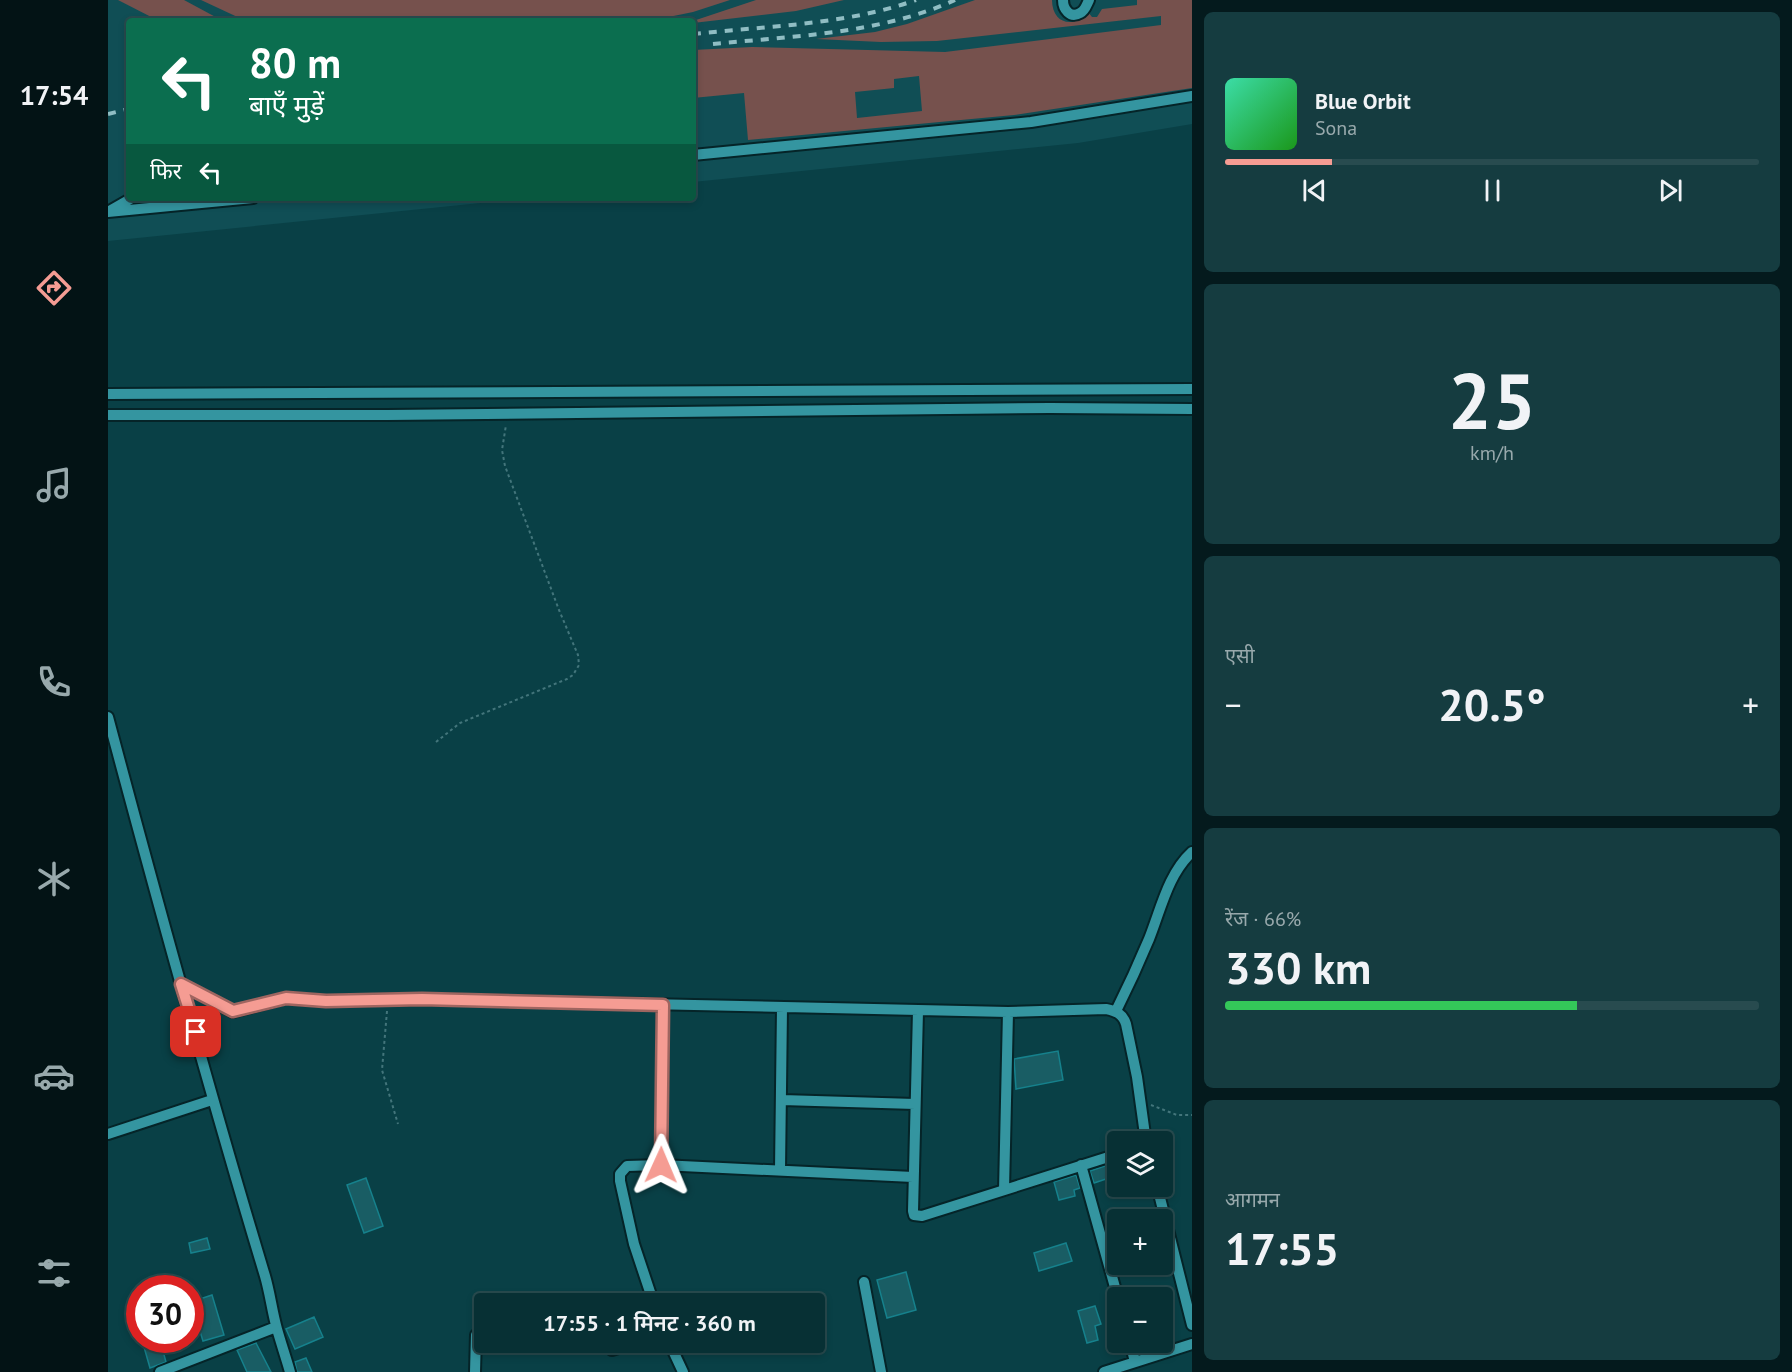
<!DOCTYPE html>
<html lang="hi">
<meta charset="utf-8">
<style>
:root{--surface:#073034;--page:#153c40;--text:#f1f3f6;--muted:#98a9ac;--line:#284b4f;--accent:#f59c93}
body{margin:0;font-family:"PT Sans","Noto Sans Devanagari",sans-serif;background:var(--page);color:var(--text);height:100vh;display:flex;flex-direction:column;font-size:22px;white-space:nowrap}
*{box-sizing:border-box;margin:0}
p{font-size:20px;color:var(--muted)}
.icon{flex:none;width:33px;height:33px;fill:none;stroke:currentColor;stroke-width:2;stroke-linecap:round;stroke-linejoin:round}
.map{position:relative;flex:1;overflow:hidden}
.sheet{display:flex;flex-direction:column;gap:12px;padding:12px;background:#041a1d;width:600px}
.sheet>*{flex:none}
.hud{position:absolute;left:18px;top:18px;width:570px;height:183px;border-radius:6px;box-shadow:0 3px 9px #0003,0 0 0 2px var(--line);background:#0b6e4f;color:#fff;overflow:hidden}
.buttons{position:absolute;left:999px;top:1131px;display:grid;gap:12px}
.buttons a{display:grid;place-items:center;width:66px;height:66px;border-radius:6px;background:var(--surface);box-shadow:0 3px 9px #0003,0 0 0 2px var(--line);font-size:30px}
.speed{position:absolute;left:18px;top:1275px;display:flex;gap:12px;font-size:30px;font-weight:700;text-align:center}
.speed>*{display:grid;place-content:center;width:78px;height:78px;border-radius:50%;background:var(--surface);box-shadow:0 3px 9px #0003,0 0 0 2px var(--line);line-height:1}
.speed .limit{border:9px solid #d22;background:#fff;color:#111}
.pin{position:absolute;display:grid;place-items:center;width:51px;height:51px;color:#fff;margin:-26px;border-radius:12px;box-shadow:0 3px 9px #0006}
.me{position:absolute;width:66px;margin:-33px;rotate:1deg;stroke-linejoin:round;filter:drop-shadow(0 0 4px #0008)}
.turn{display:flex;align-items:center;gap:21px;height:126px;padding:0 24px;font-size:27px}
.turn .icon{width:78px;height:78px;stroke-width:2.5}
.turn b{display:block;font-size:42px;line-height:51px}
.then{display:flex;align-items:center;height:57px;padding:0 24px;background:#0003;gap:12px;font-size:22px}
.big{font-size:45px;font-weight:600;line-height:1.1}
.sheet .widget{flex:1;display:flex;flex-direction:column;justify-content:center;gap:9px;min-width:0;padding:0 21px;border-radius:9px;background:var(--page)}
.sheet .dial{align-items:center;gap:0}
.dial b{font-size:78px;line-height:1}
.song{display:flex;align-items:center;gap:18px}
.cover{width:72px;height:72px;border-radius:9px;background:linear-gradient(135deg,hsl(160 70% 55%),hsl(120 70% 35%))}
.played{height:6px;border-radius:3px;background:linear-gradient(90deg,var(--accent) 20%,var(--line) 20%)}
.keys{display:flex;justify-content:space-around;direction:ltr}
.heat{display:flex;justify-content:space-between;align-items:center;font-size:33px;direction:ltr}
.charge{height:9px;border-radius:4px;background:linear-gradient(90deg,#34c759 66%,var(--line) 0)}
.trip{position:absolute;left:366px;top:1293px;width:351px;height:60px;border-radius:6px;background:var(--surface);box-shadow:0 3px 9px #0003,0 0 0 2px var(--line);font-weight:600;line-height:60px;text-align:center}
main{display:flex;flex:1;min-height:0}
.dock{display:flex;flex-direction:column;width:108px;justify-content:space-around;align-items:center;background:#031315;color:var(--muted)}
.dock .icon{width:42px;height:42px}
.dock .active{color:var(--accent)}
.dock b{font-size:27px;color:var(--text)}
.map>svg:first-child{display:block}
.built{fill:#104e55}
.green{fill:#76514d;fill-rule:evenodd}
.building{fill:#195d64;stroke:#16818c;stroke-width:1.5}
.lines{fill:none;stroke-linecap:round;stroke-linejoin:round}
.minor-casing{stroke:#052428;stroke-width:14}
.path{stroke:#43757b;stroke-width:2;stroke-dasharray:3 3;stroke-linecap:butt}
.minor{stroke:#3495a0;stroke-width:10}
.rail{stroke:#90bdc3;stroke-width:4;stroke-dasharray:8 8;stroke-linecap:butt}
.route-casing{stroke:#9f6560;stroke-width:15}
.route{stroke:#f59c93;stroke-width:10}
</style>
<main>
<nav class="dock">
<b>17:54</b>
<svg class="icon active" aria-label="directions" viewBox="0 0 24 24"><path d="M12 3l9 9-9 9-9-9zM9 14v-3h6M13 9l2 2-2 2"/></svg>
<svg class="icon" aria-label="music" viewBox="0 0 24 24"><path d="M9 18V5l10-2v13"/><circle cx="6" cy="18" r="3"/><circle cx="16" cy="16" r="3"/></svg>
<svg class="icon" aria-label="phone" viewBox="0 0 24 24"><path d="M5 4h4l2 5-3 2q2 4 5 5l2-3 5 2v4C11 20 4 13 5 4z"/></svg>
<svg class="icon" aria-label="climate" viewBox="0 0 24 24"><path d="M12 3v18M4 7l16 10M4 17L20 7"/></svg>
<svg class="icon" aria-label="car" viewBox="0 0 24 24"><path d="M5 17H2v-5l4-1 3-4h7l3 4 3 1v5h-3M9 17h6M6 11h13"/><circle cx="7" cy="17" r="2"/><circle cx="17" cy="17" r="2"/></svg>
<svg class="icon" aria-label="filters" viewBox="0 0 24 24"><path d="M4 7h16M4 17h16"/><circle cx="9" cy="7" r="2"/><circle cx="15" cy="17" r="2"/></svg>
</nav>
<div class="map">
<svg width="1084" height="1372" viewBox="0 0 1084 1372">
<rect width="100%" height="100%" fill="#094046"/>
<path class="built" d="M0 0H1084V124L970 143 585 182V21H21V198H422L0 241Z"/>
<path class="green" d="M10 0H76L115 21H51Z
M93 0H622L585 12 541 21H138Z
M648 0H736L688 11 585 23V21Z
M867 0H944C944 24 966 29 980 12L984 17H989L994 9 1029 5V0H1084V88L906 115 640 140 636 93 585 98V50L644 47 837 52 1053 25V16L829 41 773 42 708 39 767 32 799 24ZM811 76 814 111 749 118 747 92 786 88V79Z"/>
<path class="building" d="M950 1051 955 1080 908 1089 906 1059Z
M1000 1165 1004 1177 986 1183 982 1171Z
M968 1175 972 1188 966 1190 967 1196 951 1200 946 1182Z
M258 1178 275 1226 256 1233 239 1185Z
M99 1238 102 1249 83 1253 81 1243Z
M958 1243 964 1261 931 1271 926 1253Z
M798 1272 808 1310 779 1318 769 1280Z
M104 1295 116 1335 95 1341 83 1302Z
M987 1306 993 1324 987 1326 990 1340 979 1343 970 1311Z
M206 1317 215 1337 187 1349 178 1329Z
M34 1340H52L58 1362 42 1368Z
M148 1343 163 1372H139L129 1350Z
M198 1358 204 1372H189L187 1362Z"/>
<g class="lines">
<g class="minor-casing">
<path id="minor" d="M955 0C955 9 962 19 972 13 977 11 979 4 981 0
M585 155 923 122 1084 96
M3 210 24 198
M0 212 145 198
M0 394 1084 389
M0 415H280L942 408 1084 409
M0 717C50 904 101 1091 157 1276 162 1293 164 1311 169 1329 173 1343 178 1358 182 1372
M73 984 125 1012 178 998 218 1001 314 999 900 1012 998 1009C1008 1011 1015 1014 1018 1024L1029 1077 1038 1142
M810 1011 805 1211 806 1215 814 1216 1010 1154
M1008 1011C1020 987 1031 963 1041 939 1053 909 1060 874 1084 852
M674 1100 807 1104
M0 1134 104 1100
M553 1165 555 1005
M973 1165 1010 1298
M672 1170 674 1008
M1049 1186 1084 1325
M896 1190 900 1012
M756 1282 773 1372
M459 1304H467
M546 1304 526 1244 512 1181V1174L519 1166 553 1165 805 1177
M493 1342 504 1350 529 1342
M561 1342 575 1372
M1022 1342 1027 1362
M52 1372 168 1327
M367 1372 368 1335 371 1332 376 1331
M996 1372 1084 1344"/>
</g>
<path class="path" d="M328 742 352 723 459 679 465 675 471 665 470 655 451 610 397 466 394 450 398 425
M279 1011 274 1070 290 1124
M1043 1105 1069 1115H1084"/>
<use href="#minor" class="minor"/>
<path class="rail" d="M585 34C659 26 738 25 808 0
M605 44C686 36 772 34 847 0
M0 114 21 109"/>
</g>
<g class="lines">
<g class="route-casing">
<path id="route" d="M88 1032 73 984 125 1011 178 998 218 1001 314 999 555 1005 553 1165"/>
</g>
<use href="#route" class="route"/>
</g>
</svg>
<div class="buttons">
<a><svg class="icon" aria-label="layers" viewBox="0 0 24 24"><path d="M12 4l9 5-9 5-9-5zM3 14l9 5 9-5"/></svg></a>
<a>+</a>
<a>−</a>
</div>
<div class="speed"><div class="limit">30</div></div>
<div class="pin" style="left:88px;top:1032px;background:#d93025"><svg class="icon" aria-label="arrive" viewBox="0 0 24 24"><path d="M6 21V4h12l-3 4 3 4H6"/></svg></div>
<svg class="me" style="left:553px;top:1165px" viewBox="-20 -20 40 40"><path d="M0-17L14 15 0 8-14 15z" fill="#f59c93" stroke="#fff" stroke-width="4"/></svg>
<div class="trip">17:55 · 1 मिनट · 360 m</div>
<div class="hud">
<div class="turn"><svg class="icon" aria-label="left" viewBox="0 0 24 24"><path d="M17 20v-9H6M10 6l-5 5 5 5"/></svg><div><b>80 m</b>बाएँ मुड़ें</div></div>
<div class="then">फिर<svg class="icon" aria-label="left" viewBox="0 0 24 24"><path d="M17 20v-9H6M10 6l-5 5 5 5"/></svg></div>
</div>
</div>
<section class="sheet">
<div class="widget">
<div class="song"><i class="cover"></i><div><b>Blue Orbit</b><p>Sona</p></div></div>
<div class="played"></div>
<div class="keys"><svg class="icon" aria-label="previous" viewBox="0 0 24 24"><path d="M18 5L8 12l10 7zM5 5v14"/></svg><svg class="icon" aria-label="pause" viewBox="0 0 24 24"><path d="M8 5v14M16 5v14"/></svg><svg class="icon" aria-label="next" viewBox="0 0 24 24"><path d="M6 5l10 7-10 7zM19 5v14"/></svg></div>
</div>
<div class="widget dial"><b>25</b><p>km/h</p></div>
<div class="widget"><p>एसी</p>
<div class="heat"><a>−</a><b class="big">20.5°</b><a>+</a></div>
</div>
<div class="widget"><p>रेंज · 66%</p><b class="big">330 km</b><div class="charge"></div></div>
<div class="widget"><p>आगमन</p><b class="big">17:55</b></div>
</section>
</main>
